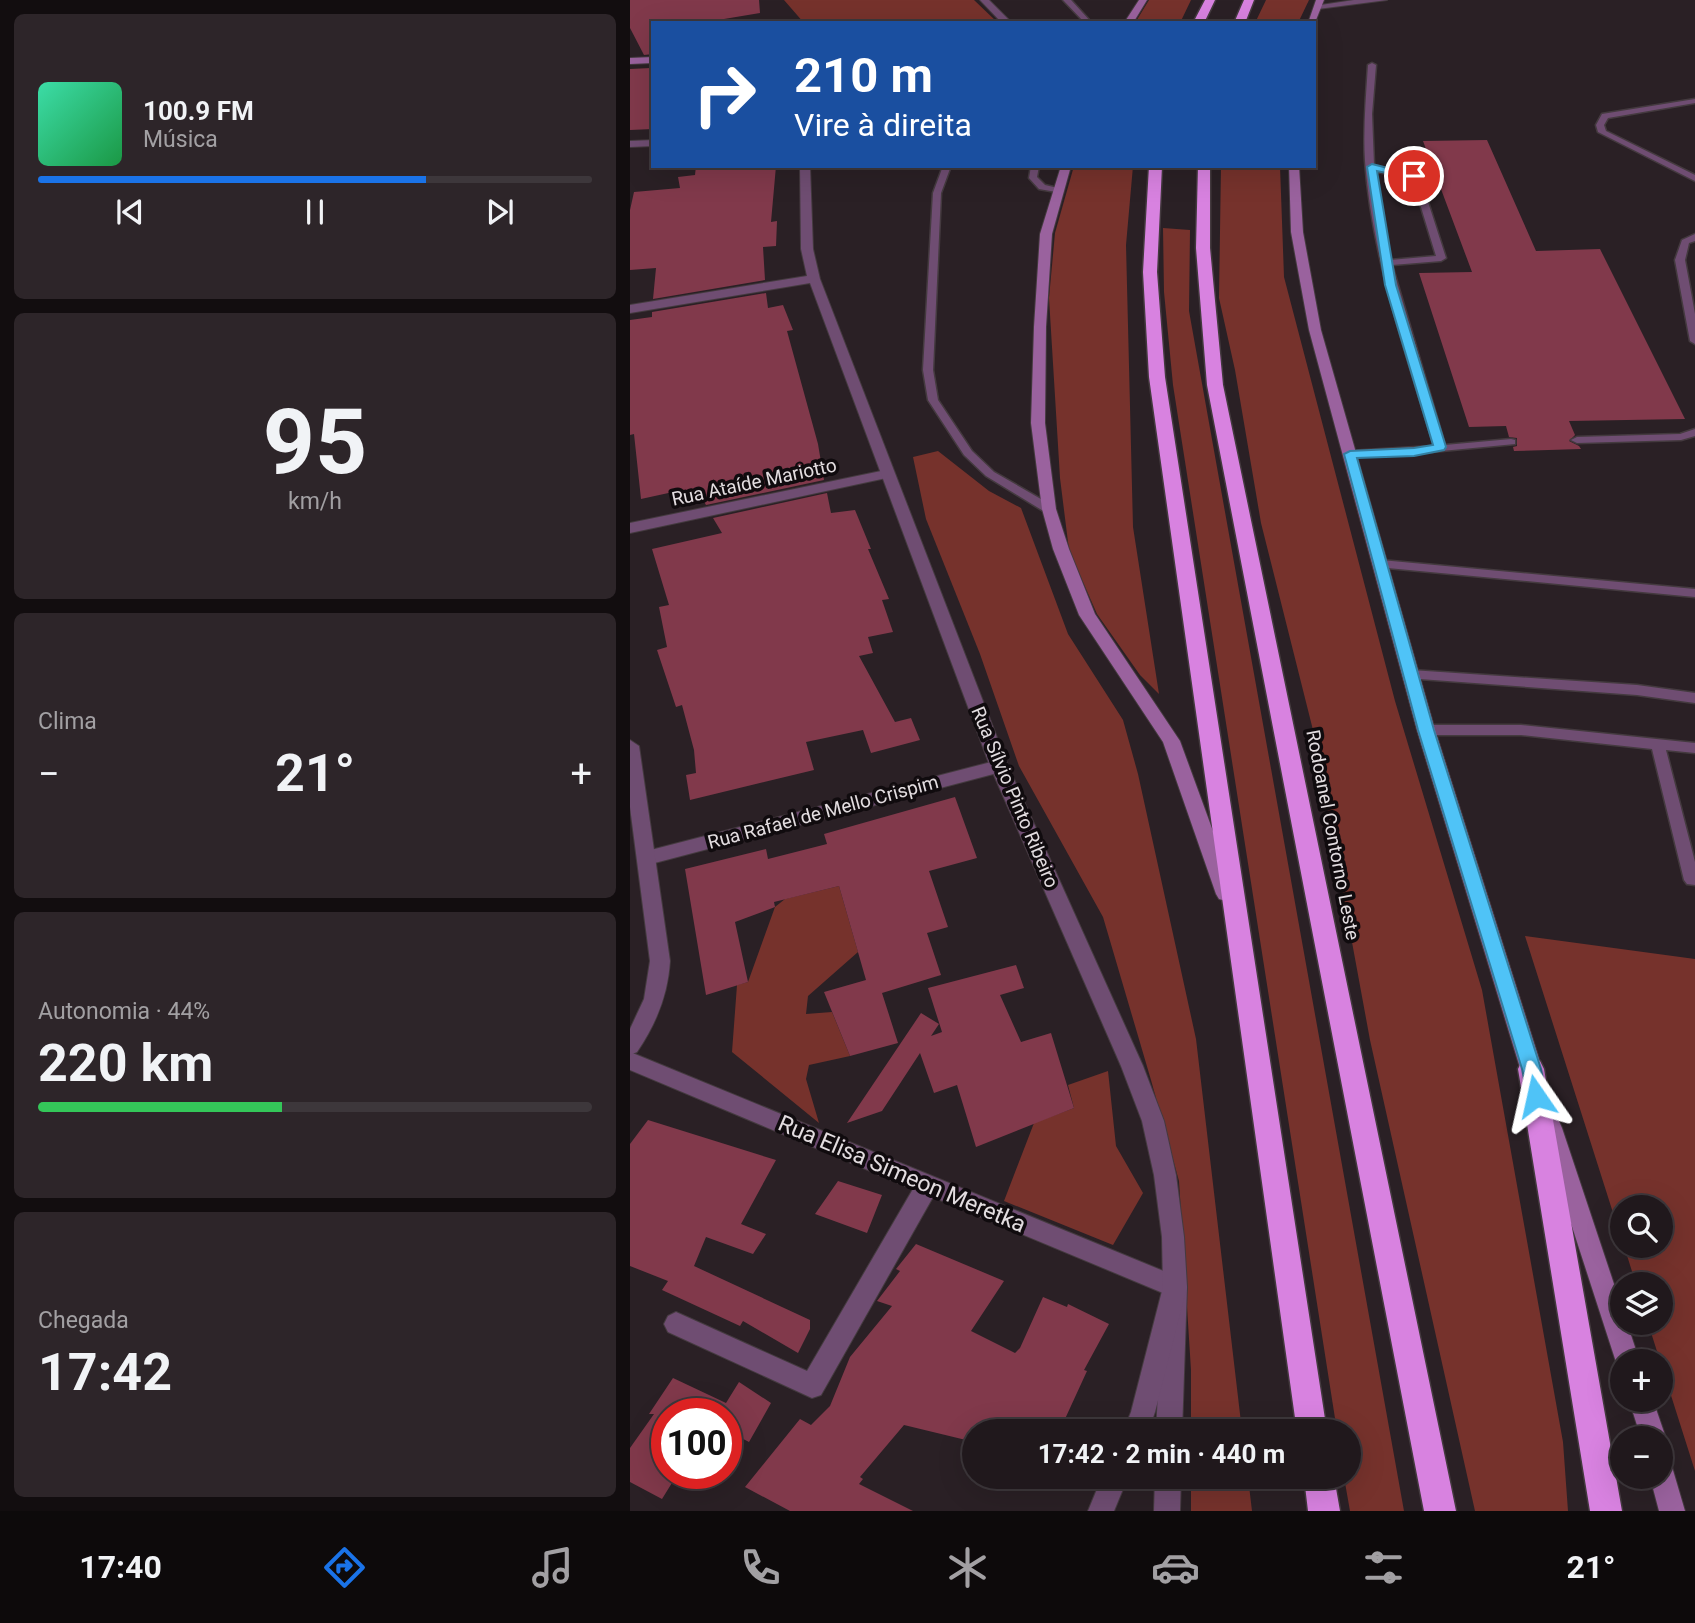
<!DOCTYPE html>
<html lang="pt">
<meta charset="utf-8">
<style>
:root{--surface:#20181c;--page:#2d2529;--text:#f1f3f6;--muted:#a2a0a3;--line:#3d373b;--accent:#1a73e8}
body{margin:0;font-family:Roboto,sans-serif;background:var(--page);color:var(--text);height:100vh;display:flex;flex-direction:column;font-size:26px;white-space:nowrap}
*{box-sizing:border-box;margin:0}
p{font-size:23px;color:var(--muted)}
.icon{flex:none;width:38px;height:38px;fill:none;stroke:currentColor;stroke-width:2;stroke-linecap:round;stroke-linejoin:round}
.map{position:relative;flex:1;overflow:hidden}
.details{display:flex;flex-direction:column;gap:14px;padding:14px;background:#120d0f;width:630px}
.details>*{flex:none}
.guide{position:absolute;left:21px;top:21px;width:665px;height:147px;border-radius:0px;box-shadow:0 7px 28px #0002,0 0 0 2px var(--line);background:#1a4fa0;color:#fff;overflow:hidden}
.fabs{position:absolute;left:980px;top:1195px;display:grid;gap:14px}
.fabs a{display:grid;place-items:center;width:63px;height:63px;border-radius:50%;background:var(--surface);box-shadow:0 7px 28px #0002,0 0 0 2px var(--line);font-size:35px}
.speed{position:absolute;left:21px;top:1398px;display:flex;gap:14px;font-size:35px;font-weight:700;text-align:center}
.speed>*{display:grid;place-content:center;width:91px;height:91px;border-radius:50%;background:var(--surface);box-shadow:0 7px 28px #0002,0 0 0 2px var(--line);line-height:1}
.speed .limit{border:10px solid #d22;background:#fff;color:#111}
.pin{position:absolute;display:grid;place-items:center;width:60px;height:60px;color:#fff;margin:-30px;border:4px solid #fff;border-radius:50%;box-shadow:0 2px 7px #0007}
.me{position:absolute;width:77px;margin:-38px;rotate:349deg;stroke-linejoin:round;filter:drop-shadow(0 0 5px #0008)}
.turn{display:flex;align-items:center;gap:24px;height:147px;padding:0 28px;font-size:32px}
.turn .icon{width:91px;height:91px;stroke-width:2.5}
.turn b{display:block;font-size:49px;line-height:60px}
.big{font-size:52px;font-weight:700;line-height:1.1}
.details .card{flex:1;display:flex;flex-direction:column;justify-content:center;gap:10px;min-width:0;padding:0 24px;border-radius:10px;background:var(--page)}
.details .dial{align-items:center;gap:0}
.dial b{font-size:91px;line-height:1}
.song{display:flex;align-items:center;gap:21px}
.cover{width:84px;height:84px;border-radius:10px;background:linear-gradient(135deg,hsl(160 70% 55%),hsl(140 70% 35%))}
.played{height:7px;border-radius:4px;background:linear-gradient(90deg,var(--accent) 70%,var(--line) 70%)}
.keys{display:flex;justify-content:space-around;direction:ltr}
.heat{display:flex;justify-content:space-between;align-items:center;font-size:38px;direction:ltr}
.charge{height:10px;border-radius:5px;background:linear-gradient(90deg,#34c759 44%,var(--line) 0)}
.trip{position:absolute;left:332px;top:1419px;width:399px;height:70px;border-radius:35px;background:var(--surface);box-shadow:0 7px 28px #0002,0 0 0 2px var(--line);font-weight:700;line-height:70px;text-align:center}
.tabs{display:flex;height:112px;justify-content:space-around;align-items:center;background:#0d0a0b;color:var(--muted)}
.tabs .icon{width:49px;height:49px}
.tabs .on{color:var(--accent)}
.tabs b{font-size:32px;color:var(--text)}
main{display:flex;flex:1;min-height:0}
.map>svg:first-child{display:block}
.green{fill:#76322c}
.building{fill:#81394b}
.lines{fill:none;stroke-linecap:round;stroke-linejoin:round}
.service-casing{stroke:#443a3f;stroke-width:3}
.minor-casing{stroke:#443a3f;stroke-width:2}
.tertiary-casing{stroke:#443a3f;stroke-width:2}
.secondary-casing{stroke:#443a3f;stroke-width:2}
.motorway-casing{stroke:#443a3f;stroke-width:3}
.service{fill:#6f4d72;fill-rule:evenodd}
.minor{fill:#6f4d72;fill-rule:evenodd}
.tertiary{fill:#6f4d72;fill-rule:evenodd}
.secondary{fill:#9a629e;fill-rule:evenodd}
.motorway{fill:#d882e0;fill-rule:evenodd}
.route{fill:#4fc3f7;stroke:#337fa1;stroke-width:2}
.labels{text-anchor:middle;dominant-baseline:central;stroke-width:7;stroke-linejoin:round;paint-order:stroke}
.street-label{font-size:19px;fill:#e3dde0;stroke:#100b0e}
.near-street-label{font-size:23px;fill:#e3dde0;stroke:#100b0e}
</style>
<main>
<section class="details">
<div class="card">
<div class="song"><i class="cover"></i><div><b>100.9 FM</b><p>Música</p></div></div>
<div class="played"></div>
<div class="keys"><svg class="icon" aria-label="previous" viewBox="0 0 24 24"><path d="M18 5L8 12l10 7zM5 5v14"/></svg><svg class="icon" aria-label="pause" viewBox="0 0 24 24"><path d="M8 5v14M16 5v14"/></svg><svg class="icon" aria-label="next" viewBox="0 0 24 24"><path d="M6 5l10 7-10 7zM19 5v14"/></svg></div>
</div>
<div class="card dial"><b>95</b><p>km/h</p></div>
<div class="card"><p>Clima</p>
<div class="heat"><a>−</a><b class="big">21°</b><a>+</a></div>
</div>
<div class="card"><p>Autonomia · 44%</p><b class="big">220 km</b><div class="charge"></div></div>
<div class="card"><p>Chegada</p><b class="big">17:42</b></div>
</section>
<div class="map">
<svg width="1065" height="1511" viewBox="0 0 1065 1511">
<rect width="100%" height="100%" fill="#2a2025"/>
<path class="green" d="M154 0H344L368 23H174Z
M519 0H561L550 23H505Z
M636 0H679L668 23H625Z
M444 166H503L496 245 503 527 529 694 510 675 467 614 439 550 430 478 419 298 425 233Z
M591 166H650L654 277 765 701 852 990 933 1442 938 1511H845L740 1040 683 730 631 523 605 370 589 298Z
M533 228 560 230 559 311 774 1511H720L714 1477H719V1432L707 1431 543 385 534 292Z
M308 451 359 491 391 508 438 634 493 720 508 774 566 1039 612 1431H561V1370L549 1181 521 1080 473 917 389 766 350 654 296 519 283 457Z
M209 886 228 952 178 996 176 1014 202 1012 220 1056 179 1065 176 1079 189 1123 102 1052 107 985 118 982 145 907 155 899Z
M895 936 1065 959V1471L1018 1323H1031V1284H1006L994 1246H1031V1208H992V1241Z
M478 1071 486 1146 513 1193 483 1245 374 1201 404 1123 444 1108 438 1085Z
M561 1477H618L622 1511H561Z"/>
<path class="building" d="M0 0H129L130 13 70 23H23V54L14 55 0 28Z
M20 66H23V129L0 130V69L21 68Z
M857 140 906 251 970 249 1055 419 939 421 945 435 939 441 949 446 951 449 884 451 883 447 887 446V438L879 437 876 426 839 427 789 273 842 272 793 141Z
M66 166H146L141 222 147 221 146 246 133 247 135 280 23 299 26 268 0 270V210L4 192 50 188 48 177 65 175Z
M136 293 138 308 153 305 163 330 157 331 188 444 194 480 76 505 68 491 43 496V492L11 499 4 434 0 435V320L22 317V312Z
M197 493 201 513 225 510 241 549H238L259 599 252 600 263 632 238 637 243 653 229 656 265 722 281 718 290 740 241 753 233 730 176 742 184 770 60 800 56 775 66 773 64 750 52 705 46 707 27 650 37 647 29 607 39 605 22 549 92 533 83 518Z
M325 797 347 858 299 871 318 927 297 933 311 975 252 993 268 1043 220 1056 194 992 236 980 209 886 144 902 145 907 105 922 118 982 76 995 55 869 136 849 138 859 197 844 194 834Z
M386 965 394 988 370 995 391 1042 421 1033 444 1108 346 1147 327 1085 304 1093 290 1053 252 1111 217 1123 291 1013 309 1024 301 1036 312 1032 298 988Z
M18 1120 146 1160 111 1224 136 1234 123 1254 76 1237 64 1266 180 1320V1329L168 1353 113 1321 110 1326 32 1290 38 1281 0 1266V1144Z
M208 1181 252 1195 237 1233 185 1214Z
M286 1244 374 1281 341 1331 385 1353 390 1348 413 1297 437 1307 438 1304 479 1324 454 1370 457 1371 429 1432 401 1418 395 1432H345L340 1441 274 1425 230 1477 233 1479 229 1484 283 1511H160L115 1487 170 1419 181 1425 200 1406 220 1357 262 1306 247 1301 270 1271 266 1269Z
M43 1378 96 1403 109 1382 141 1403 119 1442 96 1430V1414H37V1474L45 1478 32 1499 0 1482V1448L24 1414H19Z"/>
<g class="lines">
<g class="service-casing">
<path id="service" d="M433 0H441L462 23H455Z
M742 63 746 65 742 114 744 165 790 177 816 258 811 261 762 265 815 445 881 439 885 440V444L780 454 720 457 714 454 720 451 804 446C776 353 742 258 735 161 733 129 736 97 738 65ZM745 171 783 181 806 256 760 260Z
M1065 99V103L978 118 974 125 976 131 1065 175V181L968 132 966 125 972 114Z
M313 166H321L311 193 303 370 308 400 342 451 364 472 423 506V512H415L356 476 334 455 298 400 293 370 303 193Z
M401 166H409L407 177 415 185 432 189V193L409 189 399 178Z
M1065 234V241L1059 243 1055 260 1065 314V344L1060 341 1045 260 1052 240Z
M1065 429V436L1051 440 947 443 941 440 947 437 1050 434Z
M751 560 1065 589V597L747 567 745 564Z
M781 670 1007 685 1065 693V703L1007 695 776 678 774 675 776 672Z
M796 725H891L1065 743V753L1036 750 1065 862V885L1057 884 1054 880 1022 749 891 735H796L789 730Z"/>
</g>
<g class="minor-casing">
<path id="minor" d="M350 0H359L382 23H372Z
M23 140V146L0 147V141Z
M256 470 261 471V477L0 533V523Z
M369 760 375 761 378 766 375 771 17 865 10 863 8 858 10 853 17 851Z
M0 1052 553 1279 557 1287 552 1432H526L533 1293 303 1197 191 1395 182 1398 38 1332 34 1324 38 1316 46 1312 177 1371 283 1189 0 1070Z
M525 1477H551L550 1511H524Z"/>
</g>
<g class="tertiary-casing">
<path id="tertiary" d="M724 0H757L688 9 684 6Z
M170 166H180L183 249 190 279 378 766 513 1066 534 1121 546 1175 554 1237 557 1287 525 1412 518 1432H493L501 1412 533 1287 532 1237 524 1175 512 1121 491 1066 360 766 180 283 0 313V305L177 276 171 249Z
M0 740 9 746 40 961C38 995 26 1024 7 1052L0 1055V1029L14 999 20 961 0 807Z
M472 1477H498L484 1511H458Z"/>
</g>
<g class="secondary-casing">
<path id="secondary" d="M509 0H517L503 23H494Z
M686 0H694L684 25V23H678Z
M23 57V63L0 64V58Z
M431 166H441L422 234 416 327 415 423 426 509 439 549 465 614 550 741 606 894 603 899 596 901 589 899 586 894 533 742 449 615 423 549 412 509 401 423 404 327 410 234Z
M659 166H669L673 232 691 330 805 730 916 1081 912 1088 905 1090 898 1088 894 1081 787 730 679 330 661 232Z
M921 1118 929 1121 932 1128 992 1308V1323H997L1010 1362H992V1372L986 1362 910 1128 913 1121Z
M999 1400H1023L1036 1438 1032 1447 1031 1438H1011Z
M1031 1456 1040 1460 1055 1511H1029L1020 1477H1031Z"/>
</g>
<g class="motorway-casing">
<path id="motorway" d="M575 0H585L574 23H563Z
M614 0H624L615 23H604Z
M519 166H532L527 272 535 377 697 1432H667L519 377 513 272Z
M568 166H580V248L593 385 826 1511H794L577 385 566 248Z
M901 1058 910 1061 914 1069 992 1511H960L888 1069 892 1061Z
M674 1477H704L710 1511H678Z"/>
</g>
<use href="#service" class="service"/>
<use href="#minor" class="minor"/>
<use href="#tertiary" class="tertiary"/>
<use href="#secondary" class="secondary"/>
<use href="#motorway" class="motorway"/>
</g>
<path class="route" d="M742 164 789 176 784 179 747 171 766 285 816 447 814 450 784 456 727 458 804 730 911 1069 916 1096 913 1102 906 1104 899 1102 892 1069 788 730 714 454 720 451 784 448 803 445 755 285 737 167Z"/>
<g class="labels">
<g class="street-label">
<text transform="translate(124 482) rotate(-12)">Rua Ataíde Mariotto</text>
<text transform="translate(385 797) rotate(67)">Rua Sílvio Pinto Ribeiro</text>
<text transform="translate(193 812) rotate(-15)">Rua Rafael de Mello Crispim</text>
<text transform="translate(703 835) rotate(79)">Rodoanel Contorno Leste</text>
</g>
<g class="near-street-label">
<text transform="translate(272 1174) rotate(23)">Rua Elisa Simeon Meretka</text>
</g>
</g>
</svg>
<div class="fabs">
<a><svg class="icon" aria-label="search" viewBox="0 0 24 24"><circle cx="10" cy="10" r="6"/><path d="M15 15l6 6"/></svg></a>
<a><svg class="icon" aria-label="layers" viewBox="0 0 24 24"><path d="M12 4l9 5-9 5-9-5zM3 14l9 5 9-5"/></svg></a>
<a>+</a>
<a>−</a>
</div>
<div class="speed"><div class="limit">100</div></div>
<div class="pin" style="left:784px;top:176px;background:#d93025"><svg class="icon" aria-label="arrive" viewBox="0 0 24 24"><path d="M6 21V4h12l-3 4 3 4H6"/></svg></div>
<svg class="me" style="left:906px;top:1096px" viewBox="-20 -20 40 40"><path d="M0-17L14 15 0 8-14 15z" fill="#4fc3f7" stroke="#fff" stroke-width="4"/></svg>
<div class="trip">17:42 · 2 min · 440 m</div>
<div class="guide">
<div class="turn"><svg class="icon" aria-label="right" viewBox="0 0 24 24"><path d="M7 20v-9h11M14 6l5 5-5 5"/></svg><div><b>210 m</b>Vire à direita</div></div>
</div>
</div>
</main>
<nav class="tabs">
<b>17:40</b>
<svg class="icon on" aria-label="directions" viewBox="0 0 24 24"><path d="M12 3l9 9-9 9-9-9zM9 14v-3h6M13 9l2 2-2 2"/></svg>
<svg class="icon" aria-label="music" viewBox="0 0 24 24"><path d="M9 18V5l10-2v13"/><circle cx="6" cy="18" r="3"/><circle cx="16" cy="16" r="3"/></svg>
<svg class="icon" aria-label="phone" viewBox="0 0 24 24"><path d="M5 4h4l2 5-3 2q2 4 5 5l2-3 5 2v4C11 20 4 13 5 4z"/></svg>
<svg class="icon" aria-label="climate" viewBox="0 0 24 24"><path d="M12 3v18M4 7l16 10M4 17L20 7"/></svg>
<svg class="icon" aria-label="car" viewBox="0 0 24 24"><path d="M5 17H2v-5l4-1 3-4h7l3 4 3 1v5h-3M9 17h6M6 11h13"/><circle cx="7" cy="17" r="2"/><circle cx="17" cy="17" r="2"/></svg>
<svg class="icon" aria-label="filters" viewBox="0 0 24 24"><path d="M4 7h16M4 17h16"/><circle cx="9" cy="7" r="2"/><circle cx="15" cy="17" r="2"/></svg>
<b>21°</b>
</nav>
